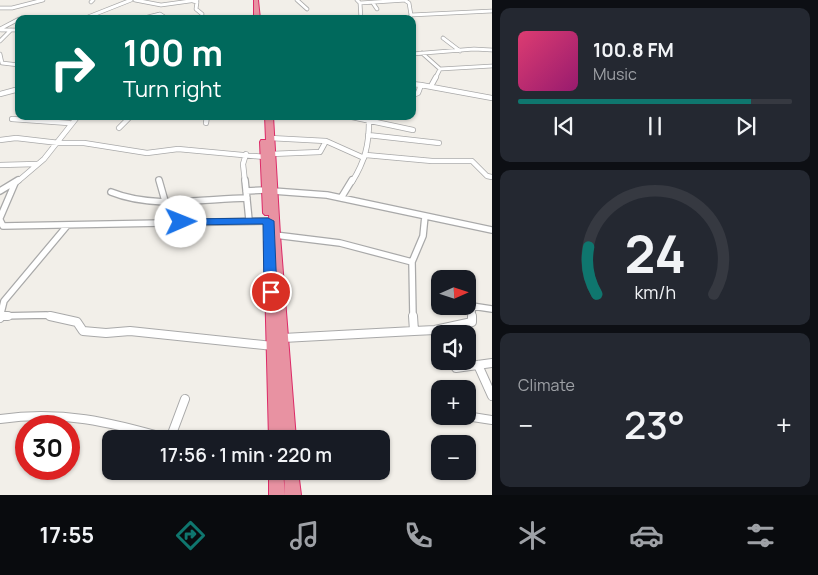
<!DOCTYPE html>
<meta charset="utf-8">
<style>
:root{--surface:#171b24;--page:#242831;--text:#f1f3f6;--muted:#9ea1a6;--line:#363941;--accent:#0f766e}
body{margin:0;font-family:Manrope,sans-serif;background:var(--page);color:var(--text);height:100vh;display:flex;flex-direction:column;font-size:19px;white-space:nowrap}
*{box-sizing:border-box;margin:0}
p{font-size:16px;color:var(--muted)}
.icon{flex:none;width:28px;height:28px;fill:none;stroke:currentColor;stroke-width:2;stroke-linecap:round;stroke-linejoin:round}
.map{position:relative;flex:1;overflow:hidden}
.sheet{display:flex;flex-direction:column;gap:8px;padding:8px;background:#0d0f14;width:326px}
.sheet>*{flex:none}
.top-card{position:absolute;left:15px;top:15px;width:401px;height:105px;border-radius:10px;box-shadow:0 1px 4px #0004;background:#00695c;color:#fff;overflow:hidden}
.needle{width:32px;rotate:87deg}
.controls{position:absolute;left:431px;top:270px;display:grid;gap:10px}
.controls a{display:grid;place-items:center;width:45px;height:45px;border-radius:10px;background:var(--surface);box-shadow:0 1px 4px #0004;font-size:25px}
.speed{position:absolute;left:15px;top:415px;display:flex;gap:10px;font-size:25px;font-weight:700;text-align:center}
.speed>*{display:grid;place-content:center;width:65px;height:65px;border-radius:50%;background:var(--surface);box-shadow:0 1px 4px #0004;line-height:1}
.speed .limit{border:8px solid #d22;background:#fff;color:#111}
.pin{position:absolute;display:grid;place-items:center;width:42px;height:42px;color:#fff;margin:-21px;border:2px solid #fff;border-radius:50%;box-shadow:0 1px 5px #0007}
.me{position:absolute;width:55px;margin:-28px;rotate:89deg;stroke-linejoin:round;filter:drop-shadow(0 0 4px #0008)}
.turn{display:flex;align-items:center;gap:18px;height:105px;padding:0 25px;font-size:22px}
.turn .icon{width:65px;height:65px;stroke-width:2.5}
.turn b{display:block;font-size:35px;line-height:42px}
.big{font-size:38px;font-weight:600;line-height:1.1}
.sheet .card{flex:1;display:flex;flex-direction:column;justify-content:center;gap:8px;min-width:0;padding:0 18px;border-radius:10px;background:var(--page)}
.sheet .dial{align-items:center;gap:0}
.dial svg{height:130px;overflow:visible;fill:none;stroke:var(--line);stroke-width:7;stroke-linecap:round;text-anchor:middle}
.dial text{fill:var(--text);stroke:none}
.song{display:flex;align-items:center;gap:15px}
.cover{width:60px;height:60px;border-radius:8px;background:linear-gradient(135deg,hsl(340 70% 55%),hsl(320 70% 35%))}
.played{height:5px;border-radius:2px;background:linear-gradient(90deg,var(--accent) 85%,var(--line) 85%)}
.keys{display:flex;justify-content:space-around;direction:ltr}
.heat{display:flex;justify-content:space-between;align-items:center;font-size:28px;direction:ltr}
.trip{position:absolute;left:102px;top:430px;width:288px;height:50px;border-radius:10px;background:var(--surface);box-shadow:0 1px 4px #0004;font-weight:600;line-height:50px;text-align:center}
.tabs{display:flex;height:80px;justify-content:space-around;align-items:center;background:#090b0e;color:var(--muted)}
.tabs .icon{width:35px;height:35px}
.tabs .active{color:var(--accent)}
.tabs b{font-size:22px;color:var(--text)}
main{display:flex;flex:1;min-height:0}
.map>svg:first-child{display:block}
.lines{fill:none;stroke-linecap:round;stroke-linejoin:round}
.street-far3-casing{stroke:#a9a9a9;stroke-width:4.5}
.street-far2-casing{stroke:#a9a9a9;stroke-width:6}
.street-far1-casing{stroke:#a9a9a9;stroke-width:8}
.street-casing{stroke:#a9a9a9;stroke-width:10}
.highway-casing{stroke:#dc2a67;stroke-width:2}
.street-far3{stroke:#fff;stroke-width:3}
.street-far2{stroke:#fff;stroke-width:4.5}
.street-far1{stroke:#fff;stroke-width:5.5}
.street{stroke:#fff;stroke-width:8}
.highway{fill:#e892a2;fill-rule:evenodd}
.route{fill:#1a73e8;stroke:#114b97}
</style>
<main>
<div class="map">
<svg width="492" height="495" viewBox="0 0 492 495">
<rect width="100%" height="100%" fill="#f2efe9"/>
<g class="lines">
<g class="street-far3-casing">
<path id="street-far3" d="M135 0 161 5 197 0
M297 0 307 9
M357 0 360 3 361 19
M193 1 197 2 196 9 202 14
M406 1 409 3 411 15 409 19
M91 2 93 0
M360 3 406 0
M373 3 377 9
M0 8H12L43 0
M411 15 492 11
M148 17 160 14 166 18
M19 19 88 17 131 0
M245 19 257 18
M0 29 19 19
M1 30H19
M443 38 460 51
M0 41 11 30
M422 53 440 69 435 79
M0 54 2 63
M412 54 474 49 492 50
M2 63 19 65
M440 69 492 66"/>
</g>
<g class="street-far2-casing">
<path id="street-far2" d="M412 84 421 85 418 93 412 95
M421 85 492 98
M431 86 436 77
M0 94 19 89
M352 117 413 130
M12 119 69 123
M206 123 207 116
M119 128 131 116
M368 135 439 143
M270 138 326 141 320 152 271 154
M0 140 16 138 59 143H84L147 153 178 149 265 157
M326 141 364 158
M366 155 432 161H472L487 176 492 177
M0 165 37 164
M17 182 44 159 78 116
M245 182 243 164 246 154
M352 182C365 161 369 145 369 121L374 116"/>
</g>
<g class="street-far1-casing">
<path id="street-far1" d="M159 180 165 201
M245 180 249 220
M0 191 18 180
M246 191 266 190
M273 191 327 195 492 230
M111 192C153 209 203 199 247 198
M341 198 352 180
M0 218 15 183
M0 220 3 226 268 221
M275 235 340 243 412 262 423 236 425 216
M412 262 413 317
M1 316 46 315 55 317
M0 317 4 301 66 227
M472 317V306L492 309"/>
</g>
<g class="street-casing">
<path id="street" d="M1 316H8
M50 316 77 322 83 331 106 333 130 331 273 346
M0 318 1 316
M435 330 440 338
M414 331 435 330 472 322V316
M283 338 414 331 413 316
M452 361 456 368 492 363
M478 365 492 396
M466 416 492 420
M0 419C61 410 110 422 169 439
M170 439 185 399"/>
</g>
<g class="highway-casing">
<path id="highway" d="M254 0H258L260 19H254Z
M265 116H273L280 235 296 439H269L264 242 266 240 270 239 269 215H265L263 213 260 142 261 140H266Z
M269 471H283L285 495H269Z
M284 471H298L301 495H285Z"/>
</g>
<use href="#street-far3" class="street-far3"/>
<use href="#street-far2" class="street-far2"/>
<use href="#street-far1" class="street-far1"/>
<use href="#street" class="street"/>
<use href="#highway" class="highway"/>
</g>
<path class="route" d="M268 218 274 221 277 292 271 296 264 292 263 224 181 225 176 222 181 219Z"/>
</svg>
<div class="controls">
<a><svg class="needle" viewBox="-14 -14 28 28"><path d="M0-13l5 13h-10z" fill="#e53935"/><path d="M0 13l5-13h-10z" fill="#9ea1a6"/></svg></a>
<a><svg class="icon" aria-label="sound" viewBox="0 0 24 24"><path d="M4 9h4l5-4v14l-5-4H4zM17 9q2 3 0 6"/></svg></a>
<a>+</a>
<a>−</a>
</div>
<div class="speed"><div class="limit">30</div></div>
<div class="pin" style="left:271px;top:292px;background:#d93025"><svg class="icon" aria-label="arrive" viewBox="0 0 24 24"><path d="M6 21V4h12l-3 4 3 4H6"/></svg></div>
<svg class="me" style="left:181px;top:222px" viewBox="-20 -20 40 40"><circle r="19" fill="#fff"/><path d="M0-13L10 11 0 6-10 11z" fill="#1a73e8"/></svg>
<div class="trip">17:56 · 1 min · 220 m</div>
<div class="top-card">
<div class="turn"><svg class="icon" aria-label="right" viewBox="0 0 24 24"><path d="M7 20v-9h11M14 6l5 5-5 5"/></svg><div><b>100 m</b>Turn right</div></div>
</div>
</div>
<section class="sheet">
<div class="card">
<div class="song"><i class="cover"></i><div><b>100.8 FM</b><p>Music</p></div></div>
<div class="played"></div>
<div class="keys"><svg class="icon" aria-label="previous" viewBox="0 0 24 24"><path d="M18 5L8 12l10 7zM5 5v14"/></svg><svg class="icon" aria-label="pause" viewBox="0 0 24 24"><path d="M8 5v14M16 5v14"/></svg><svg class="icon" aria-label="next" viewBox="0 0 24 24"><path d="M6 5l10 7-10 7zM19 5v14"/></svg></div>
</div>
<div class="card dial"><svg viewBox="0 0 100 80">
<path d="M14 69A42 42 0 1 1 86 69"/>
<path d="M14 69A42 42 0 0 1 9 40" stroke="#0f766e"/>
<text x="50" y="56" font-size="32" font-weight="700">24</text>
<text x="50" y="72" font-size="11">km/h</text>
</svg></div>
<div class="card"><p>Climate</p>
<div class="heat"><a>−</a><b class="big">23°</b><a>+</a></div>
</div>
</section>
</main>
<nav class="tabs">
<b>17:55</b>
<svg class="icon active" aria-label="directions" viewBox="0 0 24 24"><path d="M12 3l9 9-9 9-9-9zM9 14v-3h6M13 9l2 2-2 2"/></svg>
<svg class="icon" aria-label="music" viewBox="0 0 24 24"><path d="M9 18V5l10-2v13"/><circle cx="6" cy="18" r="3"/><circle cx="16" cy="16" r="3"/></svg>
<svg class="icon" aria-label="phone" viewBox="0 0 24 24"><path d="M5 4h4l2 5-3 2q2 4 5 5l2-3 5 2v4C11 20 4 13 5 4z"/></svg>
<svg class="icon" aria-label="climate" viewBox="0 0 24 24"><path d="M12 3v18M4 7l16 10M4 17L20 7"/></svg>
<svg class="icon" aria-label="car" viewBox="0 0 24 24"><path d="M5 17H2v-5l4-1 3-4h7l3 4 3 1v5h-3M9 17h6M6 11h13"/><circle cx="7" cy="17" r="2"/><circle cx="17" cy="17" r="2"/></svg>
<svg class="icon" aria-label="filters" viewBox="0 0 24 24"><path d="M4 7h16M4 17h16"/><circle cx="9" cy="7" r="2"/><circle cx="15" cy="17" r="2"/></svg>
</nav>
